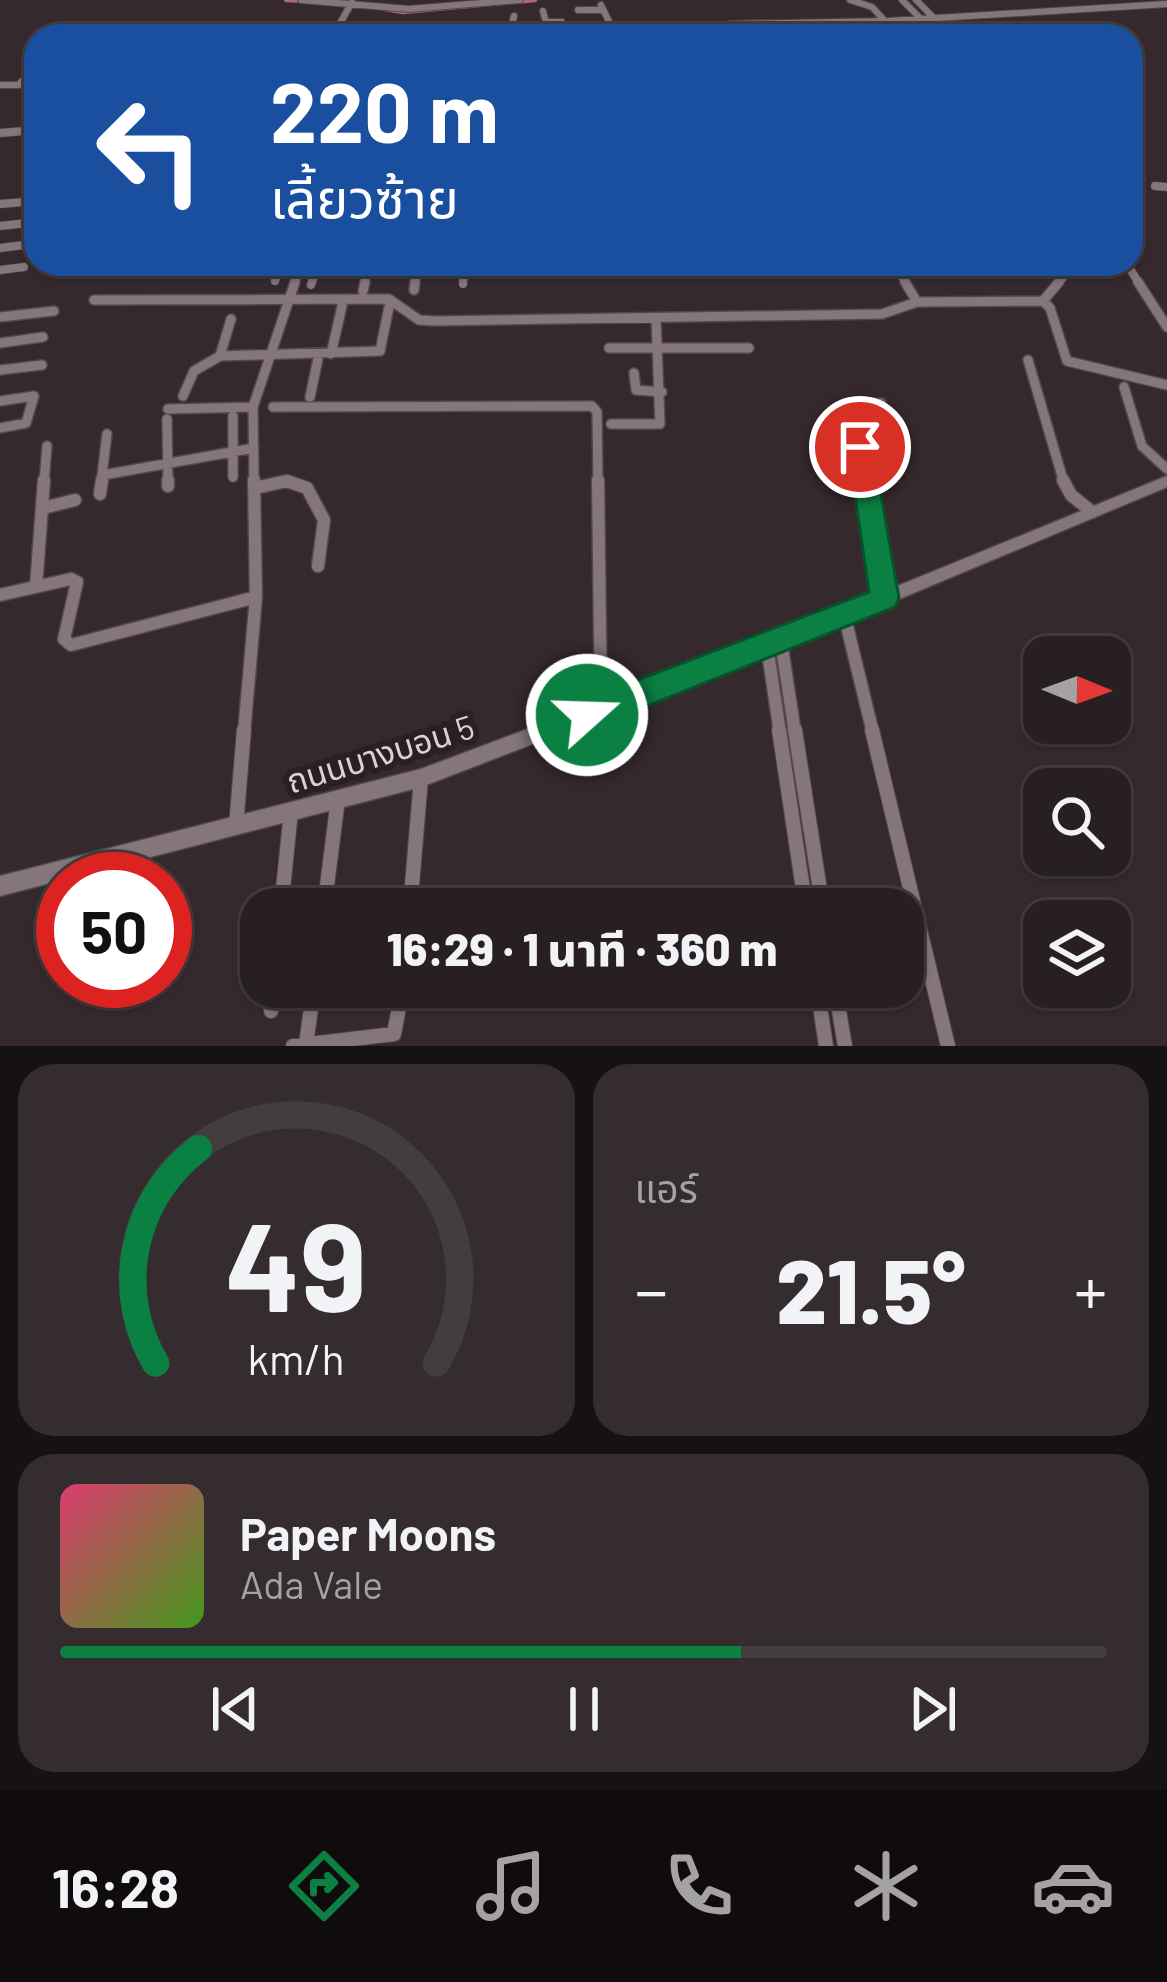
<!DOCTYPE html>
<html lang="th">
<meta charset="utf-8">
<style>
:root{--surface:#281f22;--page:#342c2f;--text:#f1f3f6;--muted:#a5a2a5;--line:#443d40;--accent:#0b8043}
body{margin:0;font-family:Barlow,"Noto Sans Thai",sans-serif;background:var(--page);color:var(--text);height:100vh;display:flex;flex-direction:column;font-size:45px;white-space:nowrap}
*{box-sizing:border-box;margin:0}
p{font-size:39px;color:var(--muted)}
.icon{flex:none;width:66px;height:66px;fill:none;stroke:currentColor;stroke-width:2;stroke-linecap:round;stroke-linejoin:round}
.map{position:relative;height:1046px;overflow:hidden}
.details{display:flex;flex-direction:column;gap:18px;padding:18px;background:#161113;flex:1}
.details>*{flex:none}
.banner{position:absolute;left:24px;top:24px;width:1119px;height:252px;border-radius:36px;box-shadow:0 3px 9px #0004,0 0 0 3px var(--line);background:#1a4fa0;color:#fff;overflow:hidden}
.needle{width:78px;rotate:91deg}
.buttons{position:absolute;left:1023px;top:636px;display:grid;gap:24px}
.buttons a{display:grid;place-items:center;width:108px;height:108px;border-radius:24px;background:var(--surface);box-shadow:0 3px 9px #0004,0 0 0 3px var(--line);font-size:60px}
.speed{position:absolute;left:36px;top:852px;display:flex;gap:24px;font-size:60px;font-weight:700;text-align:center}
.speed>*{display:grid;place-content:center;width:156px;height:156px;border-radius:50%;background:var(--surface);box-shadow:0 3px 9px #0004,0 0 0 3px var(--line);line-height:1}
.speed .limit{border:18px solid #d22;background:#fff;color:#111}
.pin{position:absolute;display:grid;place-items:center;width:102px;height:102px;color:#fff;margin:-51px;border:6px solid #fff;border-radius:50%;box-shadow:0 3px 12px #0007}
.me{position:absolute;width:132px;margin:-66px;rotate:70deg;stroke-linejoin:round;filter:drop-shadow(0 0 9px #0008)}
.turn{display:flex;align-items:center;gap:42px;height:252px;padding:0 48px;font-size:54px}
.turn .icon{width:156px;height:156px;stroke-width:2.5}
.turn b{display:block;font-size:84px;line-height:102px}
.big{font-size:90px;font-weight:800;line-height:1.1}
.details .tile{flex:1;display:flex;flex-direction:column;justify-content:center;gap:18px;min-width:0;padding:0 42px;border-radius:36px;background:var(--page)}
.details .dial{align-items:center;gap:0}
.dial svg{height:312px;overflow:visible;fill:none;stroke:var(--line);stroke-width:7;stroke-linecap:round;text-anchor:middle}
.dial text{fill:var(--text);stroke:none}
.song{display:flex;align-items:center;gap:36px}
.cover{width:144px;height:144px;border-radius:18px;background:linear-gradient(135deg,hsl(340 70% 55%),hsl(100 70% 35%))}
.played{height:12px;border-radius:6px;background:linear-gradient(90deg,var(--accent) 65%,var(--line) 65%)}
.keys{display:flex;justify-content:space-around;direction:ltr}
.heat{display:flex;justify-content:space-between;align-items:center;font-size:66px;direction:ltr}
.details .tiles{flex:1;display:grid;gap:18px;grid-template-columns:1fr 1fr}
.tile:last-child{grid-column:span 2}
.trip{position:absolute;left:240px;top:888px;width:684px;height:120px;border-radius:36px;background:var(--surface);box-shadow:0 3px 9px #0004,0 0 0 3px var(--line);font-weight:800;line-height:120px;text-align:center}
.menu{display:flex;height:192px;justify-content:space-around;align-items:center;background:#100c0e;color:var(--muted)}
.menu .icon{width:84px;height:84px}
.menu .selected{color:var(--accent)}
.menu b{font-size:54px;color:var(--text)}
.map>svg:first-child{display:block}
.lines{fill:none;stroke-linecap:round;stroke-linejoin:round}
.canal{stroke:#ac6682;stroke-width:4.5}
.street-far4-casing{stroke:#52484b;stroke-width:8}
.street-far3-casing{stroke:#52484b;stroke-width:9}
.street-far2-casing{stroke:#52484b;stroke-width:12}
.street-far1-casing{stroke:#52484b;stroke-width:15}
.street-casing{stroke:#52484b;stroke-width:16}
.secondary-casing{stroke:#52484b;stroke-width:3}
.street-far4{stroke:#85767b;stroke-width:6}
.street-far3{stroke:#85767b;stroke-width:8}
.street-far2{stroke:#85767b;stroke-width:9}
.street-far1{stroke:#85767b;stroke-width:12}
.street{stroke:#85767b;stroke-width:14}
.secondary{fill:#85767b;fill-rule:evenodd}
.route{fill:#0b8043;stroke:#07532c;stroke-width:3}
.labels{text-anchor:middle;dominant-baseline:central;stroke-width:12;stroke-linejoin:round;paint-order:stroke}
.street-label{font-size:33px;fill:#dad2d5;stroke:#2b1f24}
</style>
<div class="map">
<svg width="1167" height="1046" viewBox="0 0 1167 1046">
<rect width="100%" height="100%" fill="#36292e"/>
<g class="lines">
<path class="canal" d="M286 0 309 1
M385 9 403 12 535 0"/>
<g class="street-far4-casing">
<path id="street-far4" d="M301 0 409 9 520 0
M850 0 872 7 885 21
M902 0 921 19
M916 0 934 18
M601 5 616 36
M578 10H603
M543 11 546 22H562L567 36
M261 28 281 29 279 36
M423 28 437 29 439 36
M333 36 352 2
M509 36 514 16
M680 36 731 24 888 21 1167 4
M0 85H36
M18 85 36 67"/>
</g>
<g class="street-far3-casing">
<path id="street-far3" d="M0 133 36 130
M1131 178 1138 188 1131 193
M1155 186 1167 187
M0 204 36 201
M0 226 36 222
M0 248 32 244
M562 264V271
M894 264 907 285
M1127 264 1140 285
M0 270 24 267
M513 271 514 264
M275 281 280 264
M463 284 464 264
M294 285 301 264
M311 285 318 264
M364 285 368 264
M415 285 417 264
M1057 285 1074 264"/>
</g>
<g class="street-far2-casing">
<path id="street-far2" d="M905 282 917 302
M1138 282 1167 327
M414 290 415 282
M363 291 365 282
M94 300 389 299 419 320 436 321 882 314 917 302 1043 301
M1043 301 1050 308 1067 361 1167 385
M1043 301 1059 282
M0 317 54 311
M0 343 43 337
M609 348H749
M331 354 342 306
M220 356 231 319
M1028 360 1064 483
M0 370 42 365
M634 373 636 390 662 392
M1124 387 1142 446 1167 469
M183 396 194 371 220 356 380 351 389 307
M310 397 319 354
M0 401 34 396 26 423 0 428
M273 407 592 406 597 412 598 483
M168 409 253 407
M233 416V477
M167 419 168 483
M611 424H660L656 318
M103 475 254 448
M44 483 47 446
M101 483 107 434
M254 483 253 407 295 282
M276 483H294
M865 483 852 406 881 403"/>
</g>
<g class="street-far1-casing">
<path id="street-far1" d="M168 480V486
M254 480 256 597
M598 480 601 710
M865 480 885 598
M1063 480 1071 495 1092 512
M255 488 287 481 307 488 324 520 318 566
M100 494 102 480
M43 508 75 500
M36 587 44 480
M0 595 71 579 77 582 64 639 71 645 256 597 244 733
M844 614 873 733
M781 641 795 733
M767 646 780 733"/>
</g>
<g class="street-casing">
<path id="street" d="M779 730 806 909
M795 730 823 909
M872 730 948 1046
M236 826 244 730
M281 909 291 811
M324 909 338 799
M410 909 421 778
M817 987 826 1046
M835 987 845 1046
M271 1011 273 987
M306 1044 314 987
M293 1046 394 1034 403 987"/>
</g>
<g class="secondary-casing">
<path id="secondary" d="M1167 476V487L787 646 421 787 0 896V876L421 769 775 636Z"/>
</g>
<use href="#street-far4" class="street-far4"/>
<use href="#street-far3" class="street-far3"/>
<use href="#street-far2" class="street-far2"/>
<use href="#street-far1" class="street-far1"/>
<use href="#street" class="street"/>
<use href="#secondary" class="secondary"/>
</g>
<path class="route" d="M860 438 873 447 899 598 895 607 587 730 575 725 571 715 575 704 869 592 848 447Z"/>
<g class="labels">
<g class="street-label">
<text transform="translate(380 753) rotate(-17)">ถนนบางบอน 5</text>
</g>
</g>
</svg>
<div class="buttons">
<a><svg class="needle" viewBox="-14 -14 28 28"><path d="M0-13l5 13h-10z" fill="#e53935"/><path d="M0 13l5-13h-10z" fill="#a5a2a5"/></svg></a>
<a><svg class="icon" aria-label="search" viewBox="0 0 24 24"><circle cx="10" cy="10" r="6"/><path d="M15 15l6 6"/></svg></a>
<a><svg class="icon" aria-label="layers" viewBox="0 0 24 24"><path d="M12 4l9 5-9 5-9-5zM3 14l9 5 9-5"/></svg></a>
</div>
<div class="speed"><div class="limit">50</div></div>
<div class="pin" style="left:860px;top:447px;background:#d93025"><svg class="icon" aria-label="arrive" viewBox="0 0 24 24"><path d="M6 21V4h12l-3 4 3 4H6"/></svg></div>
<svg class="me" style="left:587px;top:715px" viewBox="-20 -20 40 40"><circle r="17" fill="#0b8043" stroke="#fff" stroke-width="3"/><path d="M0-11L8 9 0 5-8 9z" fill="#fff"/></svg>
<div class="trip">16:29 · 1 นาที · 360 m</div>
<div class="banner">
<div class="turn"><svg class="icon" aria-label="left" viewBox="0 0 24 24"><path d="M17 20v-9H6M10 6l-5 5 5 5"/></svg><div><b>220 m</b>เลี้ยวซ้าย</div></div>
</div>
</div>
<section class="details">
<div class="tiles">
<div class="tile dial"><svg viewBox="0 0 100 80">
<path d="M14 69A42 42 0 1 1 86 69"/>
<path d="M14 69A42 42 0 0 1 25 14" stroke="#0b8043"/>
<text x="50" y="56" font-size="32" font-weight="700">49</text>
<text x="50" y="72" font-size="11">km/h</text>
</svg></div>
<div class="tile"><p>แอร์</p>
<div class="heat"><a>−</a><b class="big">21.5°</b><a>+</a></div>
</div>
<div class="tile">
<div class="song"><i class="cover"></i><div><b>Paper Moons</b><p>Ada Vale</p></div></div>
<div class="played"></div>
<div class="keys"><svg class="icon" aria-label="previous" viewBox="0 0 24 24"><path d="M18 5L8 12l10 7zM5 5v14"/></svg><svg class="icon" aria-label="pause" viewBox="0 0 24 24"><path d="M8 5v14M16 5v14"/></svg><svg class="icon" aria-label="next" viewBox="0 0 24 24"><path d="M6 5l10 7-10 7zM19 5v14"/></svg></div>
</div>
</div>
</section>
<nav class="menu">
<b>16:28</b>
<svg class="icon selected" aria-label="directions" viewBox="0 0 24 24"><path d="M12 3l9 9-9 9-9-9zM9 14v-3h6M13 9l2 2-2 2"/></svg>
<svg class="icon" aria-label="music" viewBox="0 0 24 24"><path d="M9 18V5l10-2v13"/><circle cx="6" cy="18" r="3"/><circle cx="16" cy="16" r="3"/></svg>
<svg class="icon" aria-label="phone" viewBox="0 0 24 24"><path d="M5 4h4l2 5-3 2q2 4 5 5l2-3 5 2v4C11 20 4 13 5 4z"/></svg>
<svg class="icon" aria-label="climate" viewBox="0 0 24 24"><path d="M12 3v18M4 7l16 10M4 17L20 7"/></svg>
<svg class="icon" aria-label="car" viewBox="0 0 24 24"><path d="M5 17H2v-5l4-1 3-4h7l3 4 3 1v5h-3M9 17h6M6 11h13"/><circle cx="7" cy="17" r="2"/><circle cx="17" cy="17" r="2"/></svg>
</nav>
